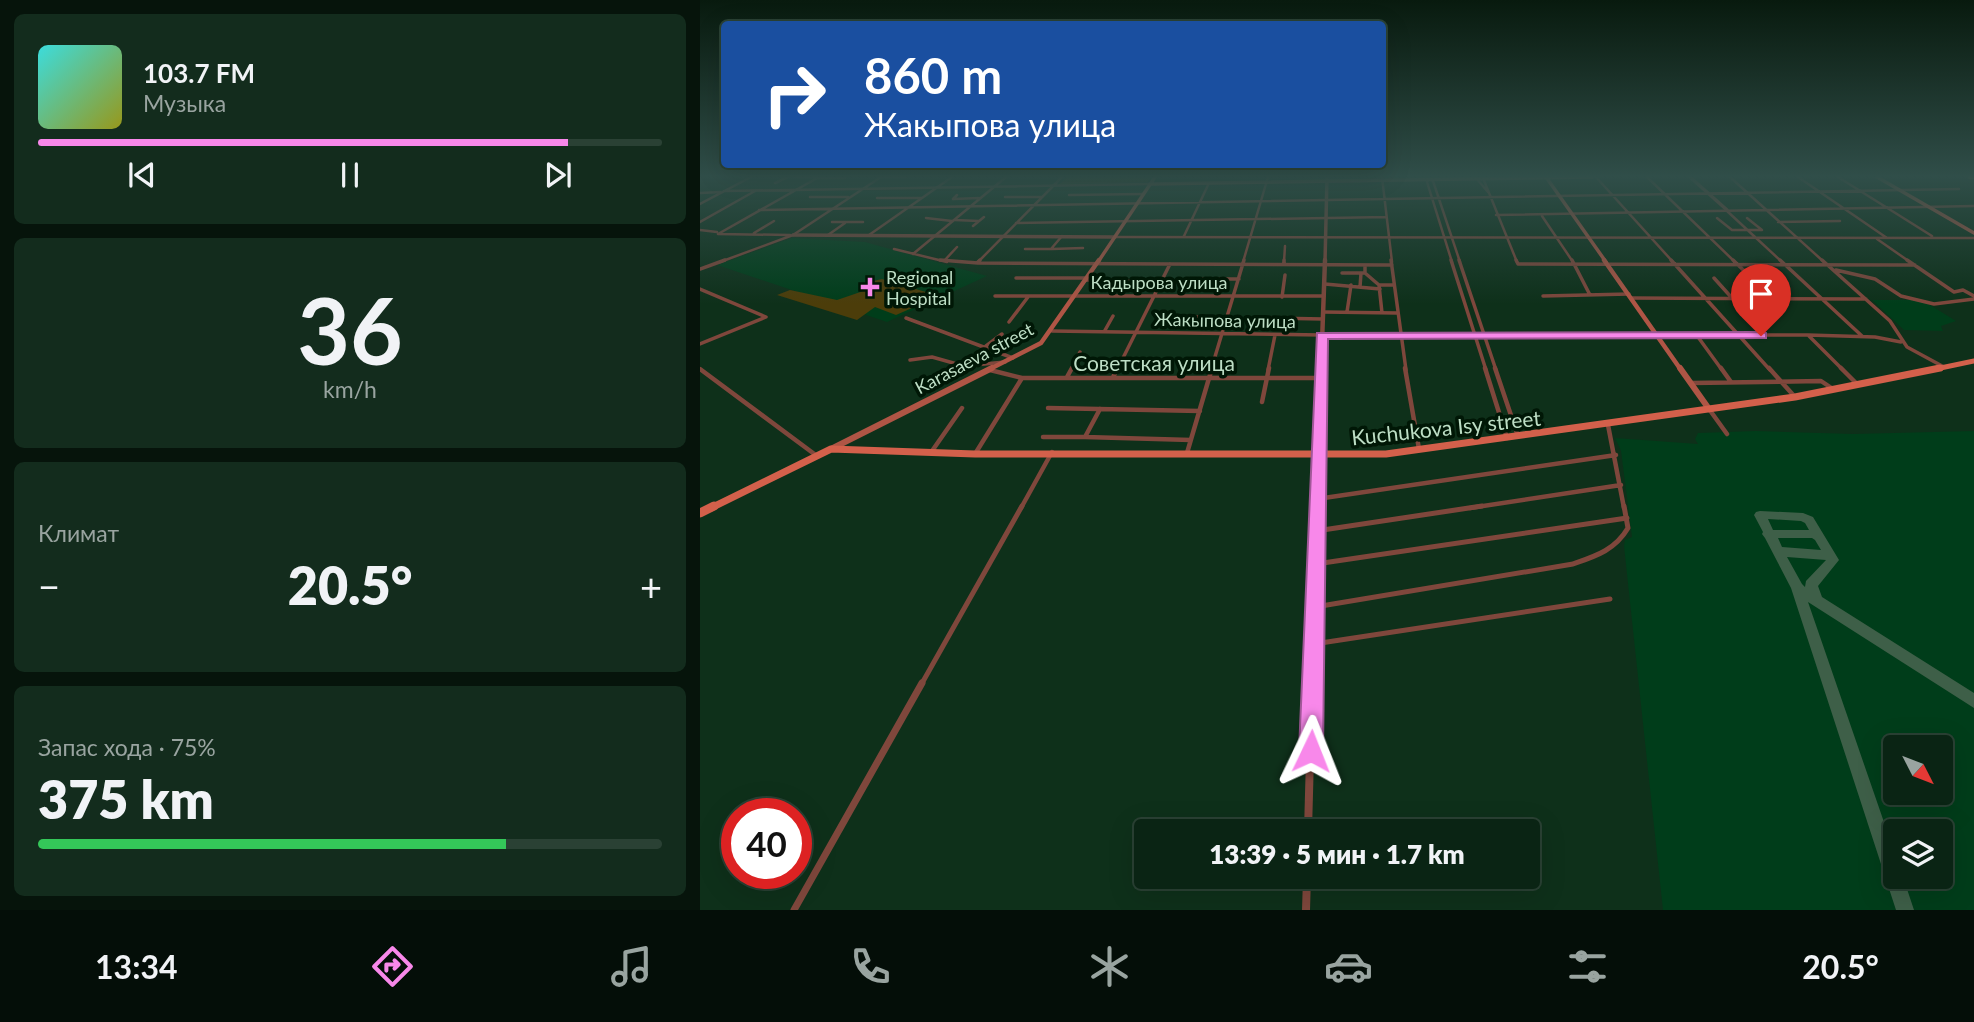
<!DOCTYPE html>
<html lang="ru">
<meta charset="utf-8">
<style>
:root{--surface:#0a2414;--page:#132c1d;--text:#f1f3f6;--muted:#99a4a0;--line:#2a4134;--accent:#f888ea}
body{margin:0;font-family:Lato,sans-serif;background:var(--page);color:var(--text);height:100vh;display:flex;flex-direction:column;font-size:26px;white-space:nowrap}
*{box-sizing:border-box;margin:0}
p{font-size:23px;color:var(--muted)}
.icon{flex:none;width:38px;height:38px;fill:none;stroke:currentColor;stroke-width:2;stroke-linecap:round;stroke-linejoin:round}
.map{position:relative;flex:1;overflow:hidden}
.panel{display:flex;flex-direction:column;gap:14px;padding:14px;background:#06140b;width:700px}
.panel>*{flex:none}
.hud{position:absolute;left:21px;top:21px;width:665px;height:147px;border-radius:7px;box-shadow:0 7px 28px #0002,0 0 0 2px var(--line);background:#1a4fa0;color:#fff;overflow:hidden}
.needle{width:46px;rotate:132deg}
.fabs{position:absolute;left:1183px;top:735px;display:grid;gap:14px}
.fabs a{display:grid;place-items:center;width:70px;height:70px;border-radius:7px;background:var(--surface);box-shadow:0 7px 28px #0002,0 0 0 2px var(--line);font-size:35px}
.speed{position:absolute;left:21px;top:798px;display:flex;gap:14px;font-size:35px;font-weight:700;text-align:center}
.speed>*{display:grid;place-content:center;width:91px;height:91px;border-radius:50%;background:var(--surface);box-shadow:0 7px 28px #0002,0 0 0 2px var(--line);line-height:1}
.speed .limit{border:10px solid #d22;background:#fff;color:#111}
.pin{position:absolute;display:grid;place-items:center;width:60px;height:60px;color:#fff;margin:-72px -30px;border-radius:50% 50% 50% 0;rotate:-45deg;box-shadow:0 0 7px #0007}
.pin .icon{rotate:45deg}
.me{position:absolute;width:77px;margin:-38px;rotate:2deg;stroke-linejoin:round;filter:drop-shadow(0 0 5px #0008)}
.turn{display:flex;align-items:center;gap:24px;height:147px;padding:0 28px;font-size:32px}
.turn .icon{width:91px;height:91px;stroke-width:2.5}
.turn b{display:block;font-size:49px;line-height:60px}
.big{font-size:52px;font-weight:800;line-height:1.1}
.panel .tile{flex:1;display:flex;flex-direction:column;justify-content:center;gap:10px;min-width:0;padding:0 24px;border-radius:10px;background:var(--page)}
.panel .dial{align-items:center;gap:0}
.dial b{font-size:91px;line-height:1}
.song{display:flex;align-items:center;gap:21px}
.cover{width:84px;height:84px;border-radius:10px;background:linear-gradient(135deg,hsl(180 70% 55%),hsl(60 70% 35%))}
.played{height:7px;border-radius:4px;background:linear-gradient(90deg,var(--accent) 85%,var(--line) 85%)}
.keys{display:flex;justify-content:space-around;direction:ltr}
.heat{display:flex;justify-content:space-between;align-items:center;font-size:38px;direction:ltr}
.charge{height:10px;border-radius:5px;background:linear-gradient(90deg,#34c759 75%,var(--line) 0)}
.trip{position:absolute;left:434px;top:819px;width:406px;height:70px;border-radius:7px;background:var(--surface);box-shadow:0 7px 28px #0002,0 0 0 2px var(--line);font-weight:800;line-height:70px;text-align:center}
.tab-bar{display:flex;height:112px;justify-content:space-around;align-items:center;background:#040e08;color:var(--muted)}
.tab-bar .icon{width:49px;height:49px}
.tab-bar .on{color:var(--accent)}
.tab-bar b{font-size:32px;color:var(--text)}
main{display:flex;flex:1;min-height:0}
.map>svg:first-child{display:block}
.built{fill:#003d1a;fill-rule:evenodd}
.green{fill:#4c3d0a}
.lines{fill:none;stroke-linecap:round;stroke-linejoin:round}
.taxiway{fill:#3e5f48;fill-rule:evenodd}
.minor-far4{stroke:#7f473c;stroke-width:2.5}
.minor-far3{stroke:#7f473c;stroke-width:3.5}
.minor-far2{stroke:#7f473c;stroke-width:4.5}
.minor-far1{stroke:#7f473c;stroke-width:5}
.minor{stroke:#7f473c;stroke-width:7}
.tertiary-far4{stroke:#7f473c;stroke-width:3.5}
.tertiary-far3{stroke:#7f473c;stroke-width:4.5}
.tertiary-far2{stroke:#7f473c;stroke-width:5}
.tertiary-far1{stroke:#7f473c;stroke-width:6}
.tertiary{stroke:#7f473c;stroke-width:8}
.secondary-far2{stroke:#af5545;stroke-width:3.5}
.secondary-far1{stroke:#af5545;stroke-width:4.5}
.secondary{stroke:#af5545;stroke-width:6}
.primary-far2{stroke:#d3604b;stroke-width:5}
.primary-far1{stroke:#d3604b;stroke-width:7}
.primary{stroke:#d3604b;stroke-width:9}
.trunk{stroke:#e4644d;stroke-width:4.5}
.route{fill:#f888ea;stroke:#a15898;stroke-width:2}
.poi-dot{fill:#f888ea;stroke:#001706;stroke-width:2.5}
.labels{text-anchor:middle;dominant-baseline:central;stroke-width:7;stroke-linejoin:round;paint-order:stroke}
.far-poi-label{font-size:18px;fill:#bddec5;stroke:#001706;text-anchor:start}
.far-street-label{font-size:18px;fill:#bddec5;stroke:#001706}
.street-label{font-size:21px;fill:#bddec5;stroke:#001706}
</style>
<main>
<section class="panel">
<div class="tile">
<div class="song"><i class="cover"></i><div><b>103.7 FM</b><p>Музыка</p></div></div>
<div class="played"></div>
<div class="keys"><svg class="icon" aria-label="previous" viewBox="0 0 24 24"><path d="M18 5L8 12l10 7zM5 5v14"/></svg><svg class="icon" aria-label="pause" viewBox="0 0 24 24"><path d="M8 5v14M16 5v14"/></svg><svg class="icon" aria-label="next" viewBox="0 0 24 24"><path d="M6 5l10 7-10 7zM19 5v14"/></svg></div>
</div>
<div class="tile dial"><b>36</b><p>km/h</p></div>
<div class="tile"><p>Климат</p>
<div class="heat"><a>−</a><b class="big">20.5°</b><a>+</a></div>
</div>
<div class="tile"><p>Запас хода · 75%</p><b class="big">375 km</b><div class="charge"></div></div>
</section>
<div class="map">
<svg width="1274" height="910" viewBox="0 0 1274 910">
<rect width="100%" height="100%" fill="#0e301a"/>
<path class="built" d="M92 238 165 242 287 276 187 322 17 265Z
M1172 300H1222L1256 321 1241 326 1243 331 1204 330Z
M1056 431 1153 434 1274 431V910H963L924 546 925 540 932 537 930 521 921 451 915 438 998 444 995 439 998 433ZM1195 747H1241V793H1195ZM1195 831H1241V877H1195Z"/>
<path class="green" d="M367 177H451L448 182 360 184Z
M182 279 236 295 214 300 218 304 194 303 212 308 196 315 175 307 157 320 77 295 90 290 137 300 178 286 165 283Z"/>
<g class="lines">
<path class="taxiway" d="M1060 511 1103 513 1113 517 1139 560 1118 586 1122 597 1274 693V708L1108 602 1195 854V877H1203L1214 910H1196L1091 588 1065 538 1062 534 1063 532 1054 515 1056 512ZM1068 519 1101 521 1105 523 1109 530H1073ZM1078 538H1112L1115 540 1121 550 1082 547ZM1087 557 1126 560 1106 581 1105 587 1102 584Z"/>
<path class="minor-far4" d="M95 177H115
M180 177H206
M682 177 692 262
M896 177 973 262
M947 177 1035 262
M1030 177 1124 262
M1098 177 1187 238
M1138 177 1232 236
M118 178H145
M776 178 788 192
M783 178 817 262
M729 179 733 181 760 262
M729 179 727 182 752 262
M75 183 88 177
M24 191 450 184
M0 193 20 192
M257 195 253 199 279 198
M369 195 443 194
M110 197H148
M305 197H342
M177 198H222
M0 204 51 177
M59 210 1259 189
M1027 211 1082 262
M796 215 1274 206
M842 216 873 262
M226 218 252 221
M1017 218 1032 230H1062L1047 218
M255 220 279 221
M0 222 55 191
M132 222H163
M1078 222 1140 221
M316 223 686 217
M273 226 284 217
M0 230 17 232
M54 233 74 221
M18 234 119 177
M18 234 90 235
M128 235 145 223
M169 235 252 177
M484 236 509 183
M415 237 1274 238
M1177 239 1210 262
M194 249 247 262
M325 249H351L362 236
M352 249 383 248
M213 254 306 177
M244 261 257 247
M20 262 93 235 181 177
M278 262 362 177
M543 262 568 177
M584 262 585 246"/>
<path class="minor-far3" d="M240 260 278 263 692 265
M691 260 706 370
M751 260 786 370
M759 260 796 370
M816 260 818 264 1215 265
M872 260 890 295
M971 260 1070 370
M1033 260 1072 298
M1080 260 1162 336
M1122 260 1190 321 1207 347 1244 367
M1207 260 1254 292 1263 290 1274 296
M278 262 280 260
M584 264V260
M0 269 25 260
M1136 270 1175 279 1201 296 1234 304 1274 299
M642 273H665V265
M665 273 679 285 682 313
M316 278H385
M1014 278 1032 298
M491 279H539
M385 280 437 281
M625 284 680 289
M679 285H694
M660 287 661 273
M0 289 66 317 0 344
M295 296H624
M843 296 929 294
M582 297 585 275
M931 298 1166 299
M623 312 697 313
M647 312 651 285
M492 317H527
M206 318 313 358
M566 318 623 319
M309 322 328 297
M352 331 622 335H1108L1175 337 1201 342
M404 332 413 316
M1109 336 1143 370
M998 337 1022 370
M286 346 302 334
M210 360 232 357 264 366 305 362
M371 370 380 352
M417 370 470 264
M511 370 544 260
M568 370 575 335"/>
<path class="minor-far2" d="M705 368 719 449
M785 368 807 438
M795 368 818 436
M1021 368 1031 382
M1069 368 1095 397
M1141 368 1157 384
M0 369 117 456
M290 370 322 378H620
M367 377 372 368
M413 377 418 368
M992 383 1121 381 1133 389
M562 402 569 368
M348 408 500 411
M400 409 385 437 491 440
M1009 409 1027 434
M908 425 924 508
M343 437H385
M232 451 262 408
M487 453 512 368
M275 454 322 378
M617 499 916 455
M321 508 352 452
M770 508 921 485"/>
<path class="minor-far1" d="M616 531 782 506
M616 564 927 518
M615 607 873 564C896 556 915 550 928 528L924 506
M614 644 910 599
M221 685 322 506"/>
<path class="minor" d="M94 910 222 683"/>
<path class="tertiary-far4" d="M990 177 1027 210
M93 235 415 237
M625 262 627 177"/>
<path class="tertiary-far3" d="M621 370 625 260"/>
<path class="tertiary-far2" d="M617 508 621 368"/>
<path class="tertiary-far1" d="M612 685 617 506"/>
<path class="tertiary" d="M608 831 612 683
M606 910 607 877"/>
<path class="secondary-far2" d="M846 177 906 262
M1177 177 1274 233
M450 184 892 177
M398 262 455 177"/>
<path class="secondary-far1" d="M904 260 981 370
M288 370 341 343 399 260"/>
<path class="secondary" d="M980 368 1009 409
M131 449 292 368"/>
<path class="primary-far2" d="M1231 370 1274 361"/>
<path class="primary-far1" d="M11 508 131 449 275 454H686L1095 397 1240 368"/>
<path class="primary" d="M0 513 14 506"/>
<path class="trunk" d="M1270 177H1274"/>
</g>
<linearGradient id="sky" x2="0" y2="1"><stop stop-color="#081a0e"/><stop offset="0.58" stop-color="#304e49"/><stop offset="1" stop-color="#304e49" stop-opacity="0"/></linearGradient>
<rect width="1274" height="304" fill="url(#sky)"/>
<path class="route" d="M1061 332 1066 333V338L628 339 623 751 619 760 611 763 602 760 599 751 617 333Z"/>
<path class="poi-dot" d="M166.5 276.5h7v7h7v7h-7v7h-7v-7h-7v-7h7z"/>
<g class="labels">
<g class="far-poi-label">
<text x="186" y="277">Regional<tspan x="186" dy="21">Hospital</tspan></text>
</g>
<g class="far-street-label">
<text x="459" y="282">Кадырова улица</text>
<text transform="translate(525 320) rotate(1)">Жакыпова улица</text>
<text transform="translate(274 358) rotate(-28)">Karasaeva street</text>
</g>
<g class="street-label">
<text x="454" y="362">Советская улица</text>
<text transform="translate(746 427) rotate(-6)">Kuchukova Isy street</text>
</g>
</g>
</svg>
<div class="fabs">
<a><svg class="needle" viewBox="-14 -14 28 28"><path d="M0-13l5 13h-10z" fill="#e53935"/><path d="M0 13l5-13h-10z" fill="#99a4a0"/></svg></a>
<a><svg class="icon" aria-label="layers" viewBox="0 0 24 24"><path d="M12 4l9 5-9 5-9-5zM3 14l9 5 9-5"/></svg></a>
</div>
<div class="speed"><div class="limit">40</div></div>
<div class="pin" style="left:1061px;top:336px;background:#d93025"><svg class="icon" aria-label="arrive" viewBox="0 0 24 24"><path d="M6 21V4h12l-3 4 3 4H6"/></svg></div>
<svg class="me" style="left:611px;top:751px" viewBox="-20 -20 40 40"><path d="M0-17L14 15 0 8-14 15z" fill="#f888ea" stroke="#fff" stroke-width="4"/></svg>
<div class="trip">13:39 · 5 мин · 1.7 km</div>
<div class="hud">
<div class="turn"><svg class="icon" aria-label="right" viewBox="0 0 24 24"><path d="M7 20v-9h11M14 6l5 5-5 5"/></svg><div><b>860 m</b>Жакыпова улица</div></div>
</div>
</div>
</main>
<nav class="tab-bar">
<b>13:34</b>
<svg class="icon on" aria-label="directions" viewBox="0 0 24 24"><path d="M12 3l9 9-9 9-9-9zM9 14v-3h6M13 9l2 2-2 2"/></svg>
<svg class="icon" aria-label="music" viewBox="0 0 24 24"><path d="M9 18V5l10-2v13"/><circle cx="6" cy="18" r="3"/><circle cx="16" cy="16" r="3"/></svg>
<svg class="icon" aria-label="phone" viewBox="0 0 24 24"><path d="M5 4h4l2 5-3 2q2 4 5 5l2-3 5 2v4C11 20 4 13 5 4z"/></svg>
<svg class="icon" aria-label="climate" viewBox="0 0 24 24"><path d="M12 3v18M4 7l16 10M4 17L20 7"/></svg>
<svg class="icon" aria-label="car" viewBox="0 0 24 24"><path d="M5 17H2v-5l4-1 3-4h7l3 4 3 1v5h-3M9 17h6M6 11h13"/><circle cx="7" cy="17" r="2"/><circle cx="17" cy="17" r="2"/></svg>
<svg class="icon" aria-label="filters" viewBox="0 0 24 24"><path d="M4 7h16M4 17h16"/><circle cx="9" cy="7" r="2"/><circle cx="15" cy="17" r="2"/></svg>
<b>20.5°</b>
</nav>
